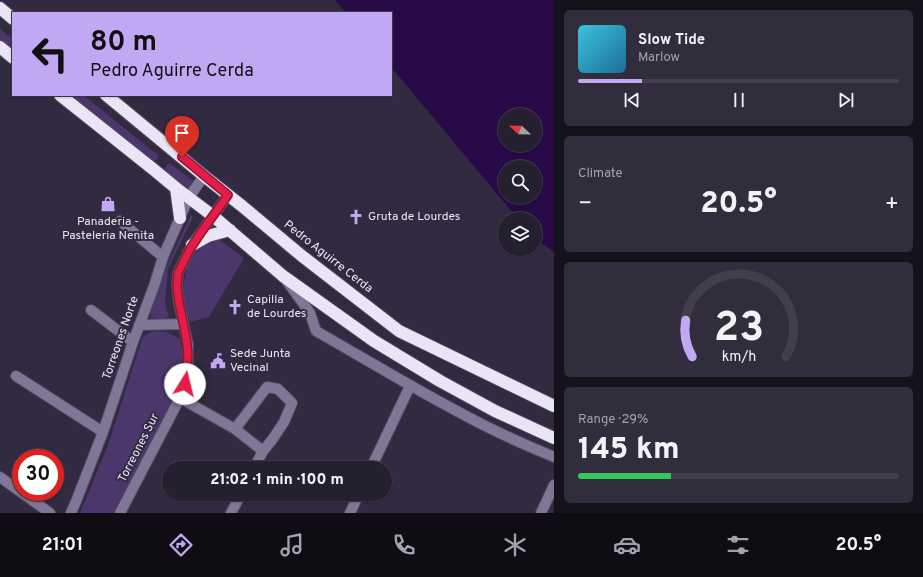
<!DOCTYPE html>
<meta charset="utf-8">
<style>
:root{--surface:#252030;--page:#312d3c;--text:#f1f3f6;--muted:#a3a3ab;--line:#423e4c;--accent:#c2a8f3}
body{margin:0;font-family:Overpass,sans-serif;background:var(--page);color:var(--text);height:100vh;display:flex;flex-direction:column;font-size:15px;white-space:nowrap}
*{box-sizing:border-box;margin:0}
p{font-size:13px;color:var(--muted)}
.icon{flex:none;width:22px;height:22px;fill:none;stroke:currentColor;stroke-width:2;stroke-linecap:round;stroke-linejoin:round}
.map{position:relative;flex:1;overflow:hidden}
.details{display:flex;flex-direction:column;gap:10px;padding:10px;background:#14121a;width:369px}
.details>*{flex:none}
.banner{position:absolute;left:12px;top:12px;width:380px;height:84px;border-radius:0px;box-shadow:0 1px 3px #0004,0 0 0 1px var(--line);background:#c2a8f3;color:#111;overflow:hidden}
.needle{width:26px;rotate:292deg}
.buttons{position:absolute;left:498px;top:108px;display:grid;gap:8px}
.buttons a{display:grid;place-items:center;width:44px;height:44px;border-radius:50%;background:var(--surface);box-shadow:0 1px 3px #0004,0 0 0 1px var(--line);font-size:20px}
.speed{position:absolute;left:12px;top:449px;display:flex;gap:8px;font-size:20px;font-weight:700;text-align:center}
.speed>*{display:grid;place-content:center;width:52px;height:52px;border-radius:50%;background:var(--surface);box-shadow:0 1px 3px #0004,0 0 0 1px var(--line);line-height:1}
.speed .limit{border:6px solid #d22;background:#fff;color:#111}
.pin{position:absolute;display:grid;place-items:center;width:34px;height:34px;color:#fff;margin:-41px -17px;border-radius:50% 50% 50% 0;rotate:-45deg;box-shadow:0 0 4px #0007}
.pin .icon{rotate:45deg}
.me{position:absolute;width:44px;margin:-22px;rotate:9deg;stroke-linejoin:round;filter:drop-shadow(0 0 3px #0008)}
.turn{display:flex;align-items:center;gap:14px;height:84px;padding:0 12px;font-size:18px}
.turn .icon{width:52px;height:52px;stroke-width:2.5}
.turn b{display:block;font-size:28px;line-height:34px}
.big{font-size:30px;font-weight:800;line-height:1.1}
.details .card{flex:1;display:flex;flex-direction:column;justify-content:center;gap:6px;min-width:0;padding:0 14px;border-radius:6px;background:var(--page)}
.details .dial{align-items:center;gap:0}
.dial svg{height:104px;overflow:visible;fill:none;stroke:var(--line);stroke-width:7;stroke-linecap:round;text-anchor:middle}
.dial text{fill:var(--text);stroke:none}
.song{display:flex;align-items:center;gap:12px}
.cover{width:48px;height:48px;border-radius:6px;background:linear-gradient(135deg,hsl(190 70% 55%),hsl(200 70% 35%))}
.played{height:4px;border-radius:2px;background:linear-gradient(90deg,var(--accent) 20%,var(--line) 20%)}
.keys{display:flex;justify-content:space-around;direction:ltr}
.heat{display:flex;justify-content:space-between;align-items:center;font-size:22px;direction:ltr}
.charge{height:6px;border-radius:3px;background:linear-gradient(90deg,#34c759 29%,var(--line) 0)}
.trip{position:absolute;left:162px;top:461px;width:230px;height:40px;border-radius:20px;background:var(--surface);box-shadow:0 1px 3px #0004,0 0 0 1px var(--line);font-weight:800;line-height:40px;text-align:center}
.tabs{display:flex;height:64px;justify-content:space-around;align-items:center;background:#0f0d13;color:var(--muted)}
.tabs .icon{width:28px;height:28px}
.tabs .current{color:var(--accent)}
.tabs b{font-size:18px;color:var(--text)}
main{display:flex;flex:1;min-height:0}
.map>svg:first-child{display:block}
.green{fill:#4c376d}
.water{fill:#280a48;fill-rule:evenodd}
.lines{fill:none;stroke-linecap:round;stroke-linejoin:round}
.minor-casing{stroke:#4f485d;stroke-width:12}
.highway-casing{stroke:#4f485d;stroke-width:14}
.minor{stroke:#807695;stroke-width:10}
.highway{stroke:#e9e5f4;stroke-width:12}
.route-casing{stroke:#92132f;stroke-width:10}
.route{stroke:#e11d48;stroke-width:7}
.labels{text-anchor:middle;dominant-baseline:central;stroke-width:4;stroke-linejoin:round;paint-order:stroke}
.poi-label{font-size:12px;fill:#ebe6f5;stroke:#312a40;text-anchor:start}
.street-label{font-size:12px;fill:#ebe6f5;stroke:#312a40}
</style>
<main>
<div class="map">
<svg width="554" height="513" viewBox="0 0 554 513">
<rect width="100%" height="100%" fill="#312a40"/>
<path class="green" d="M0 29 13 39V51L0 41Z
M68 95H83L159 156 154 163Z
M169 163 195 182 189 189 163 170Z
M191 215 193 217 168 269 165 303 169 316C162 321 159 322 151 317L150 310 168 263Z
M217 238 244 258 209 317 190 322 185 308 182 290 187 267 199 246Z
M154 331 167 332 180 339 185 365 182 382 114 513H80L108 445 143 336Z"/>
<path class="water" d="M335 0H554V252L535 239V219H518L391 67V13H346ZM505 115H535V145H505ZM505 167H535V197H505Z"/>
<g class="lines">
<g class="minor-casing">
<path id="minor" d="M120 221 163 257
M287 281 310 313 316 331C367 360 416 390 468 417 496 432 525 445 554 457
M91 310 133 342
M139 325 183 324
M16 376 103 432
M180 398 235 429 263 451
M235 429 267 387 278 389 292 403 284 422 272 440 263 451 254 468
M371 468 410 386
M0 477 50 513
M71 513 77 499 103 432 133 342 154 286 163 257 189 197 204 176
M120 513 180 398 185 384 188 370V345L179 303 177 287 178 273 192 245 228 195
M231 513 241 494
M350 513 359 494
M541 513 554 485"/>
</g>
<g class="highway-casing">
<path id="highway" d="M0 8 13 19
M0 47 13 58
M60 95 153 169 176 188 213 216 283 276 374 341 440 381 495 411 554 438
M106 95 204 176 242 206 302 256 399 331 554 406
M176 188 180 218
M192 245 208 236 230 230"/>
</g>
<use href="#minor" class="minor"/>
<use href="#highway" class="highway"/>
</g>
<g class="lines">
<g class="route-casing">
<path id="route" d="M182 157 228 195 202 231 190 249 178 273 177 287 178 295C180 312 185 328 187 344 189 358 187 371 185 384"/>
</g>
<use href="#route" class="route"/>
</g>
<defs>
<g id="shop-bare" transform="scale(1.2)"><path d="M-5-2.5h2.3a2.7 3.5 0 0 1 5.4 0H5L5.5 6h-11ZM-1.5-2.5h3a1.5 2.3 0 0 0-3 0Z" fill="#c2a8f3" stroke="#312a40" stroke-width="2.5" paint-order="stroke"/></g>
<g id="church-bare" transform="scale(1.2)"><path d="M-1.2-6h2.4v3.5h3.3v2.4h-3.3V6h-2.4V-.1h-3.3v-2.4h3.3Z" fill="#c2a8f3" stroke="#312a40" stroke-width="2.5" paint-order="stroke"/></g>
<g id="civic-bare" transform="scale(1.2)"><path d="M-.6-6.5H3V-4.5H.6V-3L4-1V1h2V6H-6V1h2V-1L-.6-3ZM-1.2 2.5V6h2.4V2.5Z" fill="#c2a8f3" stroke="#312a40" stroke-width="2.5" paint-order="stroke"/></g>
</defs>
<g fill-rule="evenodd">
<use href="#shop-bare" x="108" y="204"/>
<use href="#church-bare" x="356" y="217"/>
<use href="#church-bare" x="235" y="307"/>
<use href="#civic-bare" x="218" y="361"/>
</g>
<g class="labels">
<g class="poi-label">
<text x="368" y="217">Gruta de Lourdes</text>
<text x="108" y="222" text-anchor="middle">Panaderia -<tspan x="108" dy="14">Pasteleria Nenita</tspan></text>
<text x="247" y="300">Capilla<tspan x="247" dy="14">de Lourdes</tspan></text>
<text x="230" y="354">Sede Junta<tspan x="230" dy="14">Vecinal</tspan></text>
</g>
<g class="street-label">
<text transform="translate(328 257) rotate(38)">Pedro Aguirre Cerda</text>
<text transform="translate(121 338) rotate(-71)">Torreones Norte</text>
<text transform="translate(139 448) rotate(-63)">Torreones Sur</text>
</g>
</g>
</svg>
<div class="buttons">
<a><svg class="needle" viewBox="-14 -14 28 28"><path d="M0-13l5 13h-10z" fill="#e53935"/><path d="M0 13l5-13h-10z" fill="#a3a3ab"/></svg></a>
<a><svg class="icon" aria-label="search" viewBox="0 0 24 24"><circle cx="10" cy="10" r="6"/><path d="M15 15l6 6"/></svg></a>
<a><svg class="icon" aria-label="layers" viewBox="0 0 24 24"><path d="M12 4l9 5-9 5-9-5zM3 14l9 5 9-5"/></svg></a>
</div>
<div class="speed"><div class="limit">30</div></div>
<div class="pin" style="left:182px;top:157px;background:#d93025"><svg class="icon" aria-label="arrive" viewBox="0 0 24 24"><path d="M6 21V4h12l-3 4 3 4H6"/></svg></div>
<svg class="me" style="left:185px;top:384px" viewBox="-20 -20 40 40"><circle r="19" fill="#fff"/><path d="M0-13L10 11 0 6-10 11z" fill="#e11d48"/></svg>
<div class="trip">21:02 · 1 min · 100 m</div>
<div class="banner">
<div class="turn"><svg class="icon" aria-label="left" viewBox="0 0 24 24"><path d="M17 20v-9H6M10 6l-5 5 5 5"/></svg><div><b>80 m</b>Pedro Aguirre Cerda</div></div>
</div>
</div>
<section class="details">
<div class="card">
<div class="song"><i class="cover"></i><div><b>Slow Tide</b><p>Marlow</p></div></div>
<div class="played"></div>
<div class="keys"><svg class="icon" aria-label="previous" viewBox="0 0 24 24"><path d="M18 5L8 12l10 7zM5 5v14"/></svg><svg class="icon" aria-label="pause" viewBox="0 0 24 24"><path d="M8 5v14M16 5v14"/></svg><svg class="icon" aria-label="next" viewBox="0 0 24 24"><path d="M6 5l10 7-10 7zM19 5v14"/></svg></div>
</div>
<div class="card"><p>Climate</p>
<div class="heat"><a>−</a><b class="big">20.5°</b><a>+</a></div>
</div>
<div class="card dial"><svg viewBox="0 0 100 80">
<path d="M14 69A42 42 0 1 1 86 69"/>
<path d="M14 69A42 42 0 0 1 9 41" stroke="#c2a8f3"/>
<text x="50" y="56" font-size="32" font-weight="700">23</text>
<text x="50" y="72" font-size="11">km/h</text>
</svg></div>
<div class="card"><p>Range · 29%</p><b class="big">145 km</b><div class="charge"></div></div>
</section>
</main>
<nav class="tabs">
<b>21:01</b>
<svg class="icon current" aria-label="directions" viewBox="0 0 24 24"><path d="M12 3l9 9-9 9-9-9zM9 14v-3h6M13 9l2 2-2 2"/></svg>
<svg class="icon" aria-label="music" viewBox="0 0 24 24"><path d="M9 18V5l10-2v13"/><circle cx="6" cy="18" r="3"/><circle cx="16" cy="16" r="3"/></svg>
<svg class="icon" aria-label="phone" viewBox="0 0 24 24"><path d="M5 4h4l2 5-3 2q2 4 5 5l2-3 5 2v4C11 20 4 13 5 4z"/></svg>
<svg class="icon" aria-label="climate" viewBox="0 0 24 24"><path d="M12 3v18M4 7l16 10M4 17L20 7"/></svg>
<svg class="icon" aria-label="car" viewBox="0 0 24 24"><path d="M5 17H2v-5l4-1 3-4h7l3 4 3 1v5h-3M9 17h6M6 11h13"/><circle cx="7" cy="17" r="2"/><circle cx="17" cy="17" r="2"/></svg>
<svg class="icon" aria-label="filters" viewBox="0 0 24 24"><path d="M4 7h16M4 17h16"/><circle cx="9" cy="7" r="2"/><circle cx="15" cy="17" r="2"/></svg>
<b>20.5°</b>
</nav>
